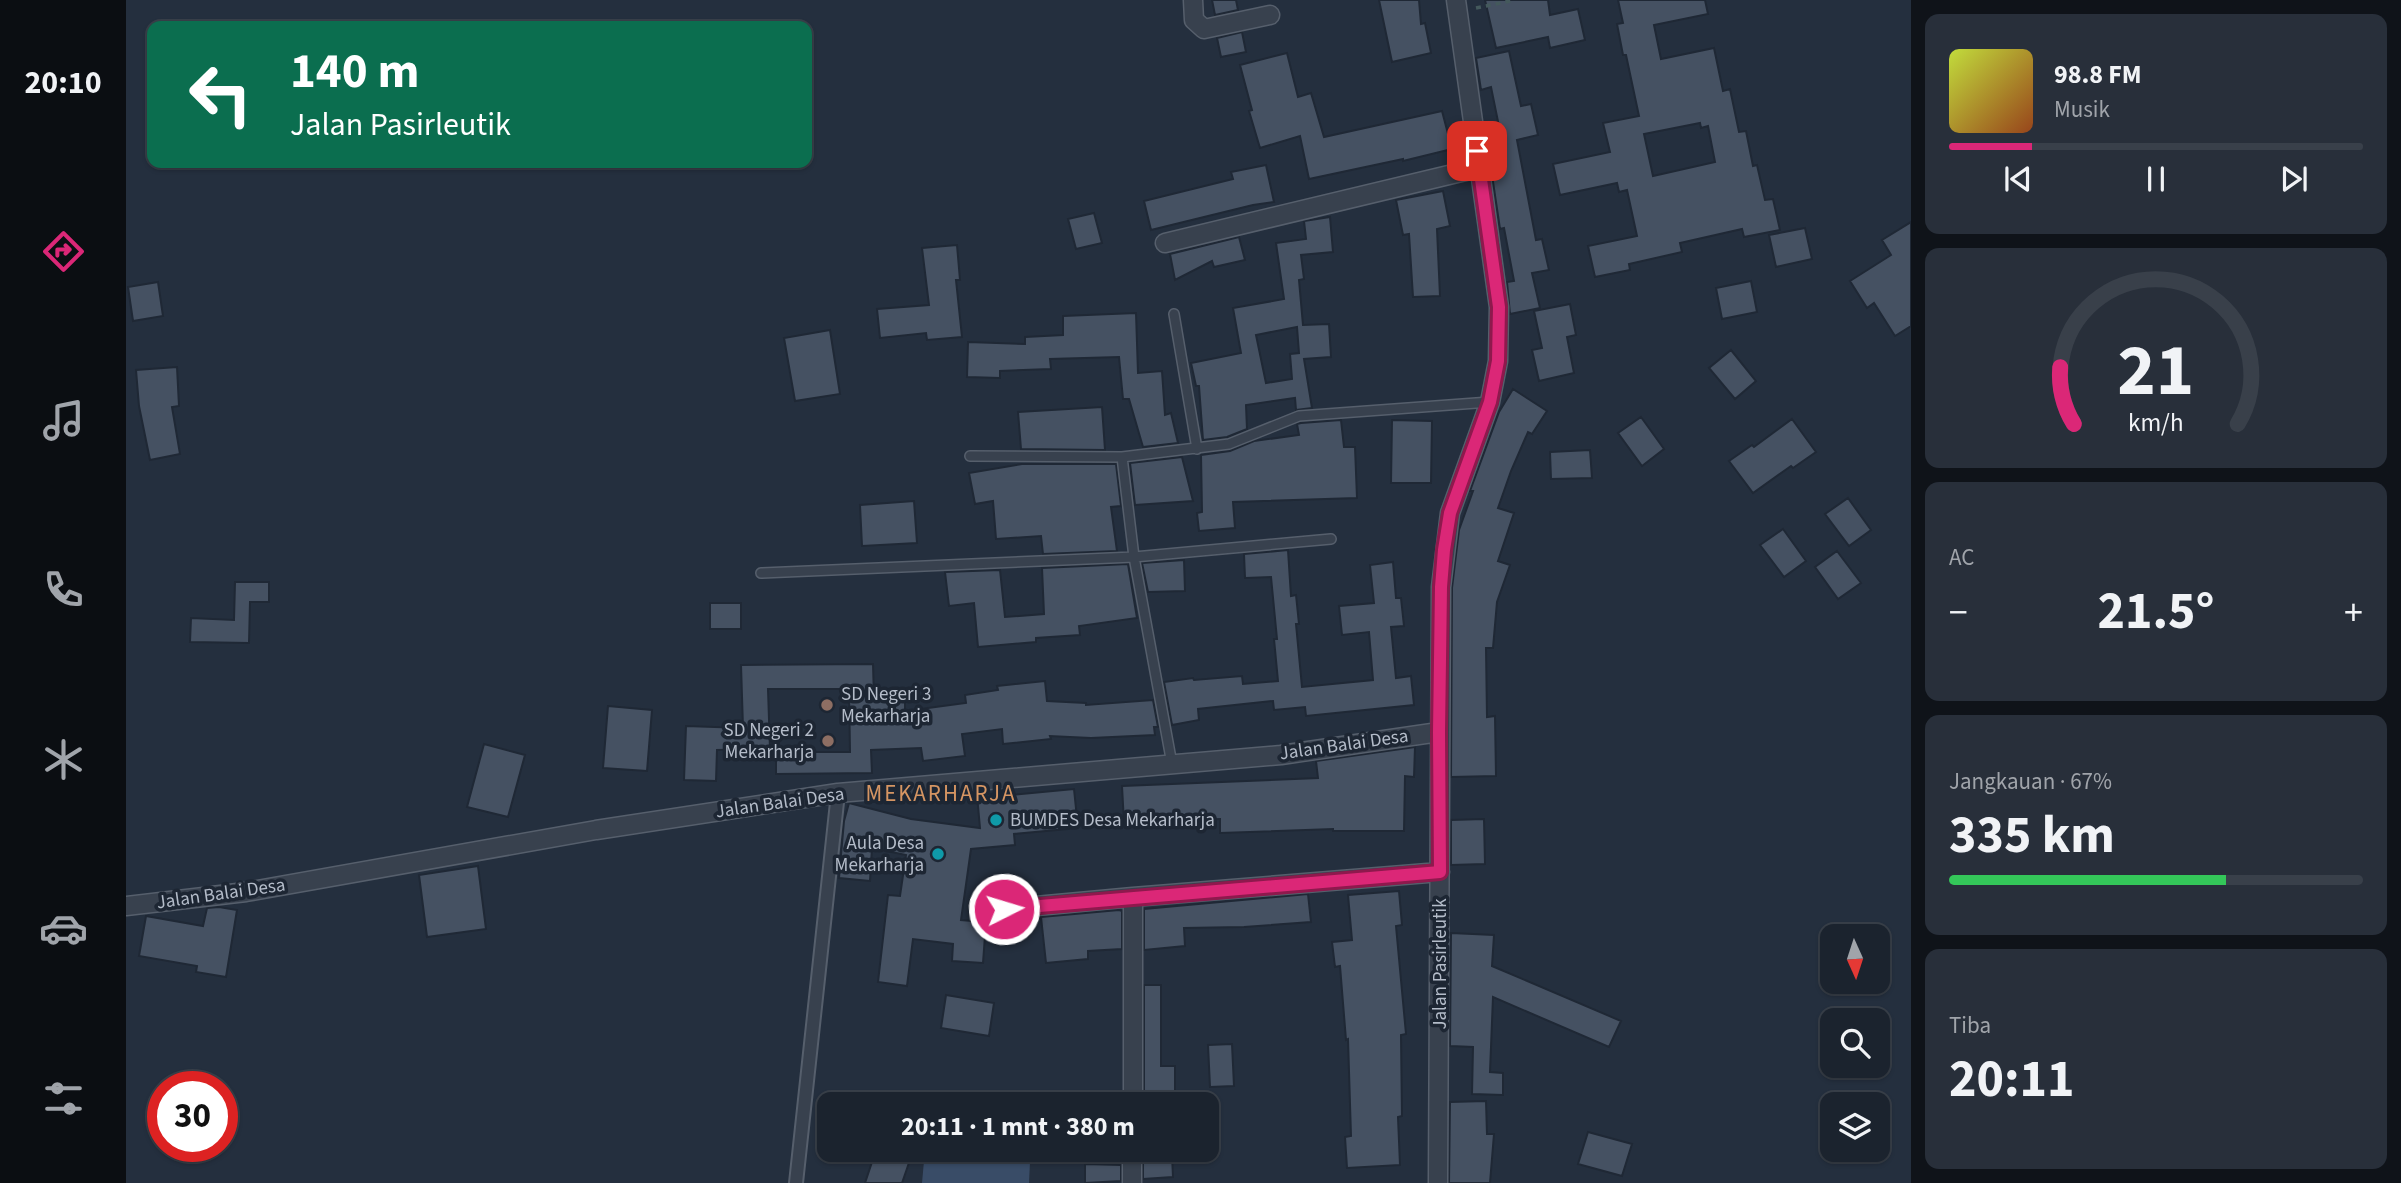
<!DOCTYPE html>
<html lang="id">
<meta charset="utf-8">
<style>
:root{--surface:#1b232e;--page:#282f3a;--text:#f1f3f6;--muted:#a0a4aa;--line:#39404a;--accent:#db2777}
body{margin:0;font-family:"Source Sans 3",sans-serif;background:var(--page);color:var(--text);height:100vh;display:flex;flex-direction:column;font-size:26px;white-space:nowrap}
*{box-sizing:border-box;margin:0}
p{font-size:23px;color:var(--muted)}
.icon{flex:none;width:38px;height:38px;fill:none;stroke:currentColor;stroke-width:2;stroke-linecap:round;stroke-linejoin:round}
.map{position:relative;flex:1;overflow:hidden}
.panel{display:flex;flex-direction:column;gap:14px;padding:14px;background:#0f1319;width:490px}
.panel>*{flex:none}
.guide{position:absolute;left:21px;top:21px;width:665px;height:147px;border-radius:14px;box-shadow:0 2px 5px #0004,0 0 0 2px var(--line);background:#0b6e4f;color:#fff;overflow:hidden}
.needle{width:46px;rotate:177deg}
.controls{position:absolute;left:1694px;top:924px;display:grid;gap:14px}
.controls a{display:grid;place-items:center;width:70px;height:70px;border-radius:14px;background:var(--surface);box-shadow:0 2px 5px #0004,0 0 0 2px var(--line);font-size:35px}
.speed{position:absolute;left:21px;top:1071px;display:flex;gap:14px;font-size:35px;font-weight:700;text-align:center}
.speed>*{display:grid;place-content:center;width:91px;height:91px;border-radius:50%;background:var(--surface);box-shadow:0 2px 5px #0004,0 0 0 2px var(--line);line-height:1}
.speed .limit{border:10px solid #d22;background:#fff;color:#111}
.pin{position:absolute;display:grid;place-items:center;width:60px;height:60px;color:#fff;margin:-30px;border-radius:14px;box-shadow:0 4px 10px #0006}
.me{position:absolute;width:77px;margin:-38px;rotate:85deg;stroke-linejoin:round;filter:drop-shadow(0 0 5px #0008)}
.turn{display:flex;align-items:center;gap:24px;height:147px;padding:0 28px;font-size:32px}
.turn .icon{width:91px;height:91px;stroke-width:2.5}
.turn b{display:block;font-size:49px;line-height:60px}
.big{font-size:52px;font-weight:700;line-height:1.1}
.panel .tile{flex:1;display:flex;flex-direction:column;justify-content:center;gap:10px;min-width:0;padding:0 24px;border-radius:14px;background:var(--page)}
.panel .dial{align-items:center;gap:0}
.dial svg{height:182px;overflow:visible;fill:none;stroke:var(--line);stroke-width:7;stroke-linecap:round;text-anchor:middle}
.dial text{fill:var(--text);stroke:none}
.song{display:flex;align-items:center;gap:21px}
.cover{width:84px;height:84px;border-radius:10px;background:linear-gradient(135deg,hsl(70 70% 55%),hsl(20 70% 35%))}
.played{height:7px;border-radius:4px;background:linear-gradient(90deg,var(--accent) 20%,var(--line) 20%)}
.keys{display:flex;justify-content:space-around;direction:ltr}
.heat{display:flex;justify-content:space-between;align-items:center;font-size:38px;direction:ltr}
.charge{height:10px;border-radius:5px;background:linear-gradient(90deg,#34c759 67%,var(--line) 0)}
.trip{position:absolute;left:691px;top:1092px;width:402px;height:70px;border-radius:14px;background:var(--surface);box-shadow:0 2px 5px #0004,0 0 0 2px var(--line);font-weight:700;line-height:70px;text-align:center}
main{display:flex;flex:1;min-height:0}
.dock{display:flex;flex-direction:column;width:126px;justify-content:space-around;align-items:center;background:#0b0e12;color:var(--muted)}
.dock .icon{width:49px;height:49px}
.dock .selected{color:var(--accent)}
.dock b{font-size:32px;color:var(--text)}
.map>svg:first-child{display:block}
.water{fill:#394c67}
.building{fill:#455162;stroke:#1f2835;stroke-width:2;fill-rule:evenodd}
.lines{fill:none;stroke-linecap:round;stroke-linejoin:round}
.service-casing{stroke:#565f6c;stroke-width:12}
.pedestrian-casing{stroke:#565f6c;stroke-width:16}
.minor-casing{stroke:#565f6c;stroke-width:21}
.path{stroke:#44595c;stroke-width:3.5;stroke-dasharray:5 5;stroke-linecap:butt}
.service{stroke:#38414e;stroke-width:9}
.pedestrian{stroke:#38414e;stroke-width:12}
.minor{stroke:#38414e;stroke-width:18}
.route-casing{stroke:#8e194d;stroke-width:18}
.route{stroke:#db2777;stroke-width:12}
.education-dot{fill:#8d6e63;stroke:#1d2633;stroke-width:2.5}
.culture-dot{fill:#0f9aa8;stroke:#1d2633;stroke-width:2.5}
.labels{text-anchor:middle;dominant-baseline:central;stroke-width:7;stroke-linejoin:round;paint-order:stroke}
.poi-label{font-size:19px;fill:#b4bcc9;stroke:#1d2633;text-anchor:start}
.street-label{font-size:19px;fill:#b4bcc9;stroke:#1d2633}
.quarter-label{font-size:23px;letter-spacing:2px;fill:#d59563;stroke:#1d2633}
</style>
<main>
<nav class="dock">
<b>20:10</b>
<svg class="icon selected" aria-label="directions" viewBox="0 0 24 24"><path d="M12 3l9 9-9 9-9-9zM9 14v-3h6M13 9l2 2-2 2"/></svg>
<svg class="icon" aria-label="music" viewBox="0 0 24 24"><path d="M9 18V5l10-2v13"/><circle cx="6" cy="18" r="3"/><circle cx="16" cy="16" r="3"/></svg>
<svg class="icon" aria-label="phone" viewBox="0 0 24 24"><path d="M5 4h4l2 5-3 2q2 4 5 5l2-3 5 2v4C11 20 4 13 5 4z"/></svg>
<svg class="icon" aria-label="climate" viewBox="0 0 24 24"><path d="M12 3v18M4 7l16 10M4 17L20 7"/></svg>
<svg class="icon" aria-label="car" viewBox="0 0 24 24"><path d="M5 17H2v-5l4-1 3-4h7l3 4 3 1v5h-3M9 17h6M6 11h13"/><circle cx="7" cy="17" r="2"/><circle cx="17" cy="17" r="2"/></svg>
<svg class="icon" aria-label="filters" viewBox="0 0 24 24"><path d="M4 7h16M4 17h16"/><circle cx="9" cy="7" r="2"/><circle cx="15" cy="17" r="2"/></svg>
</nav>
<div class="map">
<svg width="1785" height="1183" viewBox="0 0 1785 1183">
<rect width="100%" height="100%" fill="#242f3e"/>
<path class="water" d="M799 1150H858L904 1162 903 1183H796Z"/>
<path class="building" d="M1086 0H1110L1112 10 1089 15Z
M1253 0H1293L1295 24 1299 23 1305 53 1266 62Z
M1359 0H1422L1424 15 1452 9 1459 40 1424 48 1422 37 1370 48Z
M1492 0H1579L1582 14 1528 25 1535 59 1588 48 1597 91 1604 89 1613 132 1620 131 1627 166 1631 165 1639 200 1647 199 1654 230 1618 237 1616 229 1554 243 1556 252 1503 264 1504 270 1469 277 1462 246 1511 236 1501 190 1493 192 1491 183 1434 195 1427 164 1484 152 1477 123 1513 116 1500 55H1497L1491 24 1497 23ZM1574 123 1575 128 1582 126 1589 162 1527 176 1518 134Z
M1116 32 1120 52 1095 57 1091 38Z
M1383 51 1395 106 1405 104 1412 135 1391 140 1410 240 1416 239 1423 270 1406 273 1414 308 1384 314 1381 282 1388 281 1378 228 1374 229 1363 155 1378 151 1365 87 1355 90 1350 58Z
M1161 53 1172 97 1185 93 1198 137 1316 111 1326 149 1277 161V159L1183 179 1174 136 1134 148 1123 111 1126 110 1114 65Z
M1140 165 1148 202 1127 205 1025 230 1018 201 1107 179 1105 172Z
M1317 191 1324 226 1311 229 1314 296 1287 297 1283 234 1277 235 1270 200Z
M968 213 976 243 950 249 942 219Z
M1204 217 1207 252 1175 255 1178 279 1173 280 1177 325 1203 324 1205 357 1178 359 1186 408 1170 410 1169 398 1120 405 1121 429 1101 437 1077 440 1073 386H1070L1065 363 1115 353 1107 308 1158 299 1150 243 1180 239 1178 221ZM1171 327 1173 353 1164 354 1166 379 1140 383 1130 335Z
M1785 222V326L1769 336 1748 303 1741 308 1724 281 1765 255 1756 240Z
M1679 228 1686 259 1650 267 1643 235Z
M1113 237 1119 260 1088 267 1086 261 1049 280 1044 254Z
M831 245 834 280H830L836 337 801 340 800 333 754 338 751 309 803 305 796 248Z
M1625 281 1631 312 1596 319 1590 288Z
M32 282 37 316 7 321 2 287Z
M1444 304 1450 335 1441 337 1448 373 1413 381 1406 350 1416 348 1408 311Z
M1010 313 1012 373 1036 371 1039 415 1045 413 1052 443 1017 447 1003 399H997L993 357 924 359 925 369 874 371V378L841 377 842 342 899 344V337L937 335V316Z
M704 330 714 394 669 401 658 338Z
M1605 350 1630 381 1609 399 1583 368Z
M51 367 53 406 46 407 54 454 24 460 13 406 10 370Z
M1387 389 1421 411 1406 434 1402 432 1385 471 1372 508 1388 513 1372 561 1384 565 1371 602 1367 648H1360L1361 717 1369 716 1370 776 1325 777 1326 588 1333 530 1347 491H1344L1373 412Z
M976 407 979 450 895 449 892 412Z
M1515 417 1538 449 1516 466 1492 433Z
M1666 419 1690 452 1667 468 1665 466 1627 493 1603 461 1626 445 1628 447Z
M1215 420 1218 447H1229L1231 498 1107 502 1109 528 1073 531 1071 513 1076 512 1075 455 1104 451 1128 441 1173 435 1171 424 1175 423Z
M1266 420 1306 421 1305 483H1265Z
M1464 450 1466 478 1425 479 1424 452Z
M1056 457 1067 501 1009 505 1004 463Z
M896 464H990L995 506 985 507 991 551 917 554 915 536 870 539 867 501 849 504 843 473Z
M1722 498 1745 530 1723 546 1699 514Z
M788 501 791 543 736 546 734 505Z
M1657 529 1680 561 1658 577 1634 545Z
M1162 550 1165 596 1170 595 1173 624H1170L1176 687 1247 680 1243 632 1216 635 1213 606 1248 603 1244 565 1267 562 1270 598H1275L1278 626 1265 627 1270 678 1285 676 1288 705 1180 716 1179 707 1148 710 1147 701 1072 709 1073 720 1046 725 1038 682 1067 678 1068 680 1116 676 1117 684 1152 681 1148 639H1151L1145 577 1119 578 1118 554Z
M1711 551 1735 583 1712 599 1689 567Z
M1058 560 1059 591 1022 592 1016 563Z
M1002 564 1011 618 953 626 954 635 910 638V642L852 647 848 603 823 606 819 572 874 570 879 617 918 614 916 568Z
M109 582H143V602H124L123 643 64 642 65 618 108 620Z
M584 603H615V629H584Z
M747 664 748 698 779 696V711L840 703 839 695 872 690 871 686 919 681 921 701 960 703V705L1027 700 1032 727H1028L1029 735 965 738 924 736 925 739 877 744 876 729 836 734 839 756 797 761 795 748 745 750 746 773 650 774V752H724L723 689H642L644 749 591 750 590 781 558 780 560 726 617 728 615 665Z
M482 706 526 710 521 771 477 768Z
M358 744 399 755 382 817 341 807Z
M1289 747 1288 777 1279 776 1278 831H1207V829L1094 833V819L998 823 996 786 1192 778 1190 761Z
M948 789 952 828 888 834 889 845 845 849 835 920 860 922 857 963 826 961 827 944 787 939 781 986 752 982 762 895 774 896 780 855 746 848 744 881 713 878 718 821 723 803 785 819 854 828 851 795 884 792V795Z
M1358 819 1359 864 1325 865V820Z
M352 866 360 929 301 937 293 875Z
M1273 891 1276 925 1270 926 1280 1034 1275 1035 1276 1116 1272 1117 1274 1165 1221 1168 1219 1137 1225 1136 1222 1039 1220 1040 1214 966 1209 967 1206 942 1226 940 1222 895Z
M1182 894 1185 922 1118 927 1058 928 1059 946 1018 950V909Z
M93 907 111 910 100 977 70 972 71 966 13 956 20 916 77 926 81 908Z
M993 910 996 911V949L962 951V959L920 963 915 917Z
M1325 933 1368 935 1366 966 1495 1021 1483 1047 1367 997 1364 1072 1377 1073V1095L1346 1094 1347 1047 1324 1046Z
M1018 985H1035V1066H1049V1104H1018Z
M820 995 868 1003 863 1036 815 1028Z
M1106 1044 1108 1086 1084 1087 1082 1045Z
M1360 1101 1361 1134H1368L1364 1183H1323L1324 1102Z
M1462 1132 1506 1144 1496 1176 1452 1164Z
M750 1150H761L785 1157 776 1183H739Z
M1046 1155 1047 1177 1017 1179V1157Z
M959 1164 995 1165V1181L959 1183Z"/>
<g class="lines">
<g class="service-casing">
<path id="service" d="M1048 314 1071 449
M844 456 996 457
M635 573 1008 557 996 457 1103 444 1173 416 1364 402
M1046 764 1008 557 1205 539"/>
</g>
<g class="pedestrian-casing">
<path id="pedestrian" d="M670 1183 712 793"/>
</g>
<g class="minor-casing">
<path id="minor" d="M1067 0 1068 20 1078 29 1144 15
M1039 243 1352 168
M0 906 120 892 470 830 712 793 1155 755 1313 732
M878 909 1007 897
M1007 1104V897L1314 872
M1006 1183V1150
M1312 1183 1315 587 1324 513 1364 402 1372 361 1373 307 1330 0"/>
</g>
<path class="path" d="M1350 8 1389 0"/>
<use href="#service" class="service"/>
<use href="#pedestrian" class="pedestrian"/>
<use href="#minor" class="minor"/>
</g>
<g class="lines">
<g class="route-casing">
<path id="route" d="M878 909 1314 872 1313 732 1315 587 1318 550 1324 513 1364 402 1372 361 1373 307 1351 151"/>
</g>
<use href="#route" class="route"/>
</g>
<g class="education-dot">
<circle cx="701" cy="705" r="7"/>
<circle cx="702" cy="741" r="7"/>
</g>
<g class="culture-dot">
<circle cx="870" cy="820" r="7"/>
<circle cx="812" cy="854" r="7"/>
</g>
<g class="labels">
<g class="poi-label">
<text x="715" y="694">SD Negeri 3<tspan x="715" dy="22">Mekarharja</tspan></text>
<text x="688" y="730" text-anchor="end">SD Negeri 2<tspan x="688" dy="22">Mekarharja</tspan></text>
<text x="884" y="820">BUMDES Desa Mekarharja</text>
<text x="798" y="843" text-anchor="end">Aula Desa<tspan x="798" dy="22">Mekarharja</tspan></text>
</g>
<g class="street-label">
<text transform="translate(1218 745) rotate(-8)">Jalan Balai Desa</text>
<text transform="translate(654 803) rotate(-8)">Jalan Balai Desa</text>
<text transform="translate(95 894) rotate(-8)">Jalan Balai Desa</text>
<text transform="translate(1314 964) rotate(-90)">Jalan Pasirleutik</text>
</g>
<g class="quarter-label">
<text x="815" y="793">MEKARHARJA</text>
</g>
</g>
</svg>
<div class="controls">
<a><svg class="needle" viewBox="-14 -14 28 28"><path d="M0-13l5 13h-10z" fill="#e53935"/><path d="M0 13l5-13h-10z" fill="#a0a4aa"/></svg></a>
<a><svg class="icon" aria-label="search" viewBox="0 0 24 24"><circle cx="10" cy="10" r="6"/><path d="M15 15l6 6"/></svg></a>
<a><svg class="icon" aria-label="layers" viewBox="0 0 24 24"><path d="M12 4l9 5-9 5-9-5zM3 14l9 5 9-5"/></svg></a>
</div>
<div class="speed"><div class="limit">30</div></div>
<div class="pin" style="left:1351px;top:151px;background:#d93025"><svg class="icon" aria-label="arrive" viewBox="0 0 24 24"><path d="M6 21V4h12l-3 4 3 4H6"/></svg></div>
<svg class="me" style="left:878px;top:909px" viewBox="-20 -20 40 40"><circle r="17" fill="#db2777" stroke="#fff" stroke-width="3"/><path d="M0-11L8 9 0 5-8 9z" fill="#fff"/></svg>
<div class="trip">20:11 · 1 mnt · 380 m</div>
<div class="guide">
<div class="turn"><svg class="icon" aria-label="left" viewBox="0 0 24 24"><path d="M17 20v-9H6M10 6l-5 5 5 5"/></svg><div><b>140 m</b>Jalan Pasirleutik</div></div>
</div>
</div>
<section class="panel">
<div class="tile">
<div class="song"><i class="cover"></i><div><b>98.8 FM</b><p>Musik</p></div></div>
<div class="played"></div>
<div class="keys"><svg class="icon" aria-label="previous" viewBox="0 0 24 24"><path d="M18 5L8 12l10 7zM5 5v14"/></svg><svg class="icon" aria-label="pause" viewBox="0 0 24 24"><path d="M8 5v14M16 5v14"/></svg><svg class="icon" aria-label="next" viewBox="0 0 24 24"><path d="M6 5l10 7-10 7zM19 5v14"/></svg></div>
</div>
<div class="tile dial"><svg viewBox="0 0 100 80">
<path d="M14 69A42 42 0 1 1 86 69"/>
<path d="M14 69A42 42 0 0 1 8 44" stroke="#db2777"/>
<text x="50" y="56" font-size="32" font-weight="700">21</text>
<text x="50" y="72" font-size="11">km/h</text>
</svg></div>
<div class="tile"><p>AC</p>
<div class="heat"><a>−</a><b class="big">21.5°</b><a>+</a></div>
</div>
<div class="tile"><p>Jangkauan · 67%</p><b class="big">335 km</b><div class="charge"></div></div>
<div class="tile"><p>Tiba</p><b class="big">20:11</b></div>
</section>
</main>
